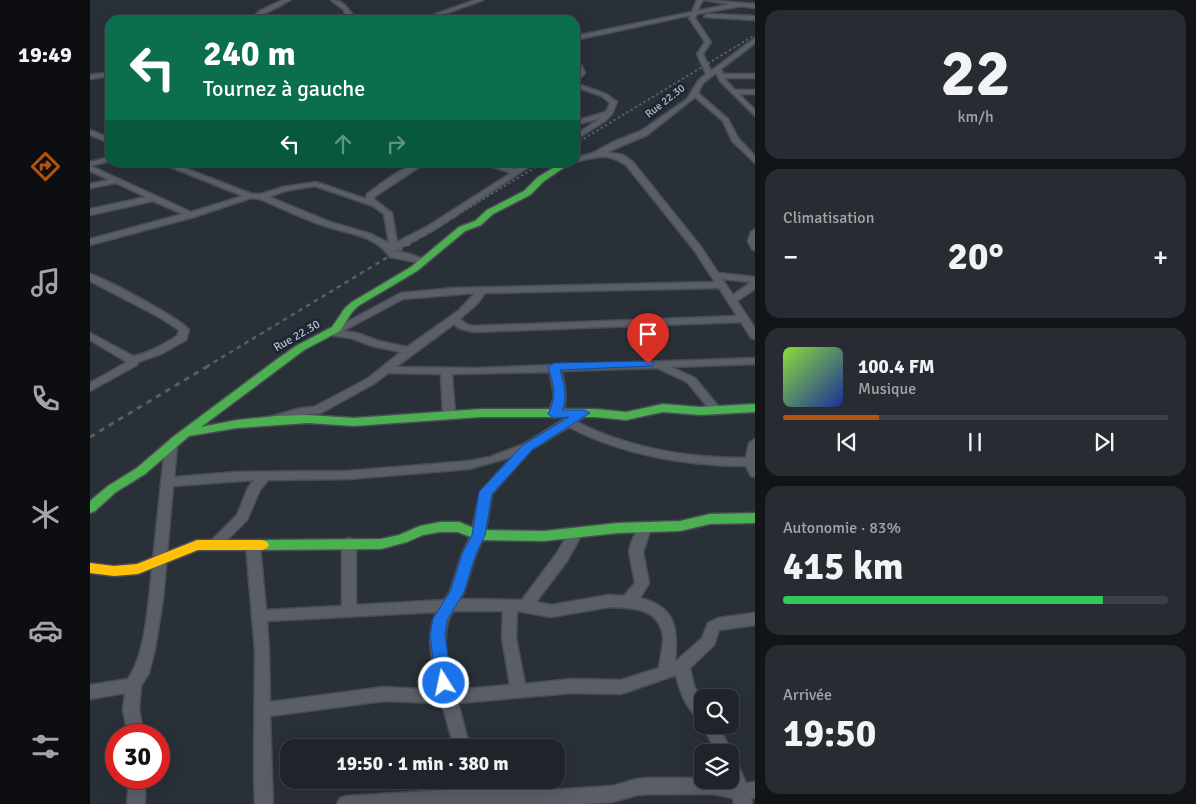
<!DOCTYPE html>
<html lang="fr">
<meta charset="utf-8">
<style>
:root{--surface:#20242a;--page:#282c32;--text:#f1f3f6;--muted:#a2a4a8;--line:#3d4147;--accent:#b45309}
body{margin:0;font-family:Signika,sans-serif;background:var(--page);color:var(--text);height:100vh;display:flex;flex-direction:column;font-size:19px;white-space:nowrap}
*{box-sizing:border-box;margin:0}
p{font-size:16px;color:var(--muted)}
.icon{flex:none;width:28px;height:28px;fill:none;stroke:currentColor;stroke-width:2;stroke-linecap:round;stroke-linejoin:round}
.map{position:relative;flex:1;overflow:hidden}
.side{display:flex;flex-direction:column;gap:10px;padding:10px;background:#121417;width:441px}
.side>*{flex:none}
.guide{position:absolute;left:15px;top:15px;width:475px;height:152px;border-radius:15px;box-shadow:0 5px 20px #0002,0 0 0 1px var(--line);background:#0b6e4f;color:#fff;overflow:hidden}
.controls{position:absolute;left:604px;top:689px;display:grid;gap:10px}
.controls a{display:grid;place-items:center;width:45px;height:45px;border-radius:10px;background:var(--surface);box-shadow:0 5px 20px #0002,0 0 0 1px var(--line);font-size:25px}
.speed{position:absolute;left:15px;top:724px;display:flex;gap:10px;font-size:25px;font-weight:700;text-align:center}
.speed>*{display:grid;place-content:center;width:65px;height:65px;border-radius:50%;background:var(--surface);box-shadow:0 5px 20px #0002,0 0 0 1px var(--line);line-height:1}
.speed .limit{border:8px solid #d22;background:#fff;color:#111}
.pin{position:absolute;display:grid;place-items:center;width:42px;height:42px;color:#fff;margin:-51px -21px;border-radius:50% 50% 50% 0;rotate:-45deg;box-shadow:0 0 5px #0007}
.pin .icon{rotate:45deg}
.me{position:absolute;width:55px;margin:-28px;rotate:350deg;stroke-linejoin:round;filter:drop-shadow(0 0 4px #0008)}
.turn{display:flex;align-items:center;gap:18px;height:105px;padding:0 15px;font-size:22px}
.turn .icon{width:65px;height:65px;stroke-width:2.5}
.turn b{display:block;font-size:35px;line-height:42px}
.lanes{display:flex;align-items:center;height:48px;padding:0 15px;background:#0003;justify-content:center;gap:25px;direction:ltr}
.lanes .off{opacity:.35}
.big{font-size:38px;font-weight:800;line-height:1.1}
.side .widget{flex:1;display:flex;flex-direction:column;justify-content:center;gap:8px;min-width:0;padding:0 18px;border-radius:15px;background:var(--page)}
.side .dial{align-items:center;gap:0}
.dial b{font-size:65px;line-height:1}
.song{display:flex;align-items:center;gap:15px}
.cover{width:60px;height:60px;border-radius:8px;background:linear-gradient(135deg,hsl(90 70% 55%),hsl(230 70% 35%))}
.played{height:5px;border-radius:2px;background:linear-gradient(90deg,var(--accent) 25%,var(--line) 25%)}
.keys{display:flex;justify-content:space-around;direction:ltr}
.heat{display:flex;justify-content:space-between;align-items:center;font-size:28px;direction:ltr}
.charge{height:8px;border-radius:4px;background:linear-gradient(90deg,#34c759 83%,var(--line) 0)}
.trip{position:absolute;left:190px;top:739px;width:285px;height:50px;border-radius:15px;background:var(--surface);box-shadow:0 5px 20px #0002,0 0 0 1px var(--line);font-weight:800;line-height:50px;text-align:center}
main{display:flex;flex:1;min-height:0}
.dock{display:flex;flex-direction:column;width:90px;justify-content:space-around;align-items:center;background:#0d0e11;color:var(--muted)}
.dock .icon{width:35px;height:35px}
.dock .selected{color:var(--accent)}
.dock b{font-size:22px;color:var(--text)}
.map>svg:first-child{display:block}
.lines{fill:none;stroke-linecap:round;stroke-linejoin:round}
.street-casing{stroke:#484c55;stroke-width:3}
.fast-casing{stroke:#484c55;stroke-width:3}
.slow-casing{stroke:#484c55;stroke-width:3}
.street{fill:#5a5e66;fill-rule:evenodd}
.fast{fill:#4caf50;fill-rule:evenodd}
.slow{fill:#ffc107;fill-rule:evenodd}
.rail-far2{stroke:#595d64;stroke-width:2;stroke-dasharray:2.5 2.5;stroke-linecap:butt}
.rail-far1{stroke:#595d64;stroke-width:2.5;stroke-dasharray:4.5 4.5;stroke-linecap:butt}
.rail{stroke:#595d64;stroke-width:3;stroke-dasharray:5.5 5.5;stroke-linecap:butt}
.route{fill:#1a73e8;stroke:#114b97}
.labels{text-anchor:middle;dominant-baseline:central;stroke-width:5;stroke-linejoin:round;paint-order:stroke}
.far-street-label{font-size:11px;fill:#b4bcc9;stroke:#1d2633}
.street-label{font-size:12px;fill:#b4bcc9;stroke:#1d2633}
</style>
<main>
<nav class="dock">
<b>19:49</b>
<svg class="icon selected" aria-label="directions" viewBox="0 0 24 24"><path d="M12 3l9 9-9 9-9-9zM9 14v-3h6M13 9l2 2-2 2"/></svg>
<svg class="icon" aria-label="music" viewBox="0 0 24 24"><path d="M9 18V5l10-2v13"/><circle cx="6" cy="18" r="3"/><circle cx="16" cy="16" r="3"/></svg>
<svg class="icon" aria-label="phone" viewBox="0 0 24 24"><path d="M5 4h4l2 5-3 2q2 4 5 5l2-3 5 2v4C11 20 4 13 5 4z"/></svg>
<svg class="icon" aria-label="climate" viewBox="0 0 24 24"><path d="M12 3v18M4 7l16 10M4 17L20 7"/></svg>
<svg class="icon" aria-label="car" viewBox="0 0 24 24"><path d="M5 17H2v-5l4-1 3-4h7l3 4 3 1v5h-3M9 17h6M6 11h13"/><circle cx="7" cy="17" r="2"/><circle cx="17" cy="17" r="2"/></svg>
<svg class="icon" aria-label="filters" viewBox="0 0 24 24"><path d="M4 7h16M4 17h16"/><circle cx="9" cy="7" r="2"/><circle cx="15" cy="17" r="2"/></svg>
</nav>
<div class="map">
<svg width="665" height="804" viewBox="0 0 665 804">
<rect width="100%" height="100%" fill="#2a3038"/>
<g class="lines">
<g class="street-casing">
<path id="street" d="M193 0H200C194 4 164 20 159 20L171 10Z
M241 0C255 0 259 11 267 20H261L255 14 254 10Z
M385 0H393L337 20H329Z
M607 0H613L607 11 641 4 615 0 665 4V8L651 6 607 14 605 18 621 42 613 54 621 71 665 38V43L631 69 633 74H665V78H634L645 90H665V94H649L665 110V116L630 81 626 73 613 83 608 93 638 119 648 138 665 156V163L642 141 633 121 605 97 557 135 517 152 533 155 542 161 611 247 628 273 665 277V289L647 301 665 328V339L661 338 651 322 383 332 368 328 364 324 306 367 385 368 665 358V364L581 367 605 378 629 407 631 409 629 411H621L597 382 567 368 471 371C475 383 481 413 464 418L458 414 464 397 460 372 362 374 365 414 359 418 353 414 351 374 298 373 285 383 231 413 212 415 187 423 183 422 181 419 183 416 211 408 224 407 277 379 311 352 282 346 261 338 237 335 236 333 311 293 364 288 625 282 604 250 536 165C517 152 506 157 485 162V158L503 153 523 142 551 131 597 99 608 81 616 74 607 54 615 42 599 18 601 15 485 40V36L602 12ZM632 279 661 282 643 295ZM629 288 647 316 383 326 376 324 370 319 388 303 395 293ZM385 293 368 311 317 347 289 341 267 333 253 331 313 299Z
M616 14 665 16V20L614 17Z
M485 62 491 65 495 73 485 83V77L489 73 485 66Z
M20 72V76L0 79V75Z
M485 83 516 94 527 102 522 114 515 121 485 140V135L511 118 485 125V121L516 112 520 103 512 96 485 87Z
M0 130 20 138V143L0 135Z
M20 157V161L1 166 101 212 153 196 68 162H79L162 194H171L193 187 226 182 276 199 277 194C292 183 318 162 337 162L284 197 285 200 302 213 307 242 338 226 421 173 389 162H402L426 169 437 162H446L344 230 305 251 320 254 336 260V264L300 257C285 235 259 234 235 226 213 219 192 208 170 199L161 198 104 217 0 245V239L93 214 63 201 0 215V209L56 197 26 183 0 188V184L19 180 0 171V162ZM225 186 283 206 294 214 299 243 281 234 240 222 179 197 195 191Z
M665 229V250L662 249 658 241 661 232Z
M0 274C16 279 90 318 99 330L96 340 71 354 48 362 47 365 0 391V383L37 362 0 340V333L43 356C59 353 73 345 87 336L89 330 69 317 0 281Z
M494 409 500 413 487 422C538 448 599 458 656 458L659 443 665 439V477L661 476 656 466C597 466 532 455 479 427L441 450 402 494 395 535 386 554 374 592 370 599 432 600 467 553 480 531H490L492 534 477 561 446 602 461 605 519 595 534 596 545 583 539 552 541 543 549 525H559L561 528 553 552 559 583 550 598C587 607 588 630 585 662L612 638 618 623 628 618 665 613V625L629 630 624 645 600 668 604 686 612 700V719C598 715 589 689 586 675L531 694 482 693 368 703 380 748H364L352 703 294 701 180 716 183 804H165L164 772 165 651 156 545 158 542 163 540 168 542 170 545 176 610 252 606V543L254 540 259 538 264 540 266 543V605L354 600 360 591 372 554 381 535 390 492 422 457 379 469 258 479 178 480 170 490 157 520 130 547 125 549 120 547 118 544 147 515 158 488 164 480 83 486 73 599 65 649 59 673 51 686 49 710 54 735H38L33 710 35 693 0 699V685L38 679C57 652 59 594 63 560 67 522 71 484 75 446L77 443H85L87 446 84 477 147 472 258 471 379 461 400 457 434 444 474 419ZM519 607C541 608 569 607 573 636 574 645 570 658 569 668L531 680 482 679 435 684 426 638 427 611 461 617ZM363 611H413L412 638 420 685 364 690C358 666 349 633 363 611ZM347 612C334 633 343 667 349 690L294 687 180 702 179 651 177 621Z
M612 724 628 725 642 752 640 757V752H626Z
M640 757 646 760 656 783 665 782V798H661L662 804H644L643 798 623 794H559L547 795 522 802 492 804H247L250 798 256 796 376 789 373 780H389L393 788 462 790 522 786 547 779 559 778H612V780L638 781 640 780Z
M39 778H55V804H37Z"/>
</g>
<g class="fast-casing">
<path id="fast" d="M473 162H482L454 181 440 195 403 214 391 225 375 231 327 271 268 306 262 312 250 331 214 350 111 427 147 420 186 416 218 415 264 418 391 409H505L536 412 573 404 610 407 665 404V412L610 415 573 412 536 420 505 417H391L264 426 218 423 147 428 99 436 55 474 26 492 5 511 0 513V501L18 486 47 468 83 437 186 360 206 346 242 327 255 308 262 302 321 267 369 227 385 221 397 210 434 191 448 177Z
M665 513V523L620 524 590 531 528 533 454 541 388 540 368 532H350L333 535 317 542 291 549 172 550 167 548 165 545 167 542 172 540 291 539 309 535 330 526 350 522H369L389 530 454 531 528 523 590 521 620 514Z"/>
</g>
<g class="slow-casing">
<path id="slow" d="M107 540H172L177 542 179 545 177 548 172 550H108L48 574 24 576 0 573V563L24 566 47 564Z"/>
</g>
<use href="#street" class="street"/>
<use href="#fast" class="fast"/>
<use href="#slow" class="slow"/>
<path class="rail-far2" d="M485 144 665 35
M367 215 454 162"/>
<path class="rail-far1" d="M116 367 369 214"/>
<path class="rail" d="M0 437 118 366"/>
</g>
<path class="route" d="M558 361H562L564 364 562 366 470 370C474 384 478 397 472 410H494L500 413 442 450 402 494 395 535 386 554 374 592 357 620 355 635 362 683 360 688 354 689 349 688 346 683 340 635 343 619 361 590 372 554 382 535 389 492 433 445 479 417 464 418 458 414C467 397 464 385 458 367L464 363Z"/>
<g class="labels">
<g class="far-street-label">
<text transform="translate(575 101) rotate(-38)">Rue 22.30</text>
</g>
<g class="street-label">
<text transform="translate(207 336) rotate(-30)">Rue 22.30</text>
</g>
</g>
</svg>
<div class="controls">
<a><svg class="icon" aria-label="search" viewBox="0 0 24 24"><circle cx="10" cy="10" r="6"/><path d="M15 15l6 6"/></svg></a>
<a><svg class="icon" aria-label="layers" viewBox="0 0 24 24"><path d="M12 4l9 5-9 5-9-5zM3 14l9 5 9-5"/></svg></a>
</div>
<div class="speed"><div class="limit">30</div></div>
<div class="pin" style="left:558px;top:364px;background:#d93025"><svg class="icon" aria-label="arrive" viewBox="0 0 24 24"><path d="M6 21V4h12l-3 4 3 4H6"/></svg></div>
<svg class="me" style="left:354px;top:683px" viewBox="-20 -20 40 40"><circle r="17" fill="#1a73e8" stroke="#fff" stroke-width="3"/><path d="M0-11L8 9 0 5-8 9z" fill="#fff"/></svg>
<div class="trip">19:50 · 1 min · 380 m</div>
<div class="guide">
<div class="turn"><svg class="icon" aria-label="left" viewBox="0 0 24 24"><path d="M17 20v-9H6M10 6l-5 5 5 5"/></svg><div><b>240 m</b>Tournez à gauche</div></div>
<div class="lanes"><svg class="icon" aria-label="left" viewBox="0 0 24 24"><path d="M17 20v-9H6M10 6l-5 5 5 5"/></svg><svg class="icon off" aria-label="ahead" viewBox="0 0 24 24"><path d="M12 20V5M6 11l6-6 6 6"/></svg><svg class="icon off" aria-label="right" viewBox="0 0 24 24"><path d="M7 20v-9h11M14 6l5 5-5 5"/></svg></div>
</div>
</div>
<section class="side">
<div class="widget dial"><b>22</b><p>km/h</p></div>
<div class="widget"><p>Climatisation</p>
<div class="heat"><a>−</a><b class="big">20°</b><a>+</a></div>
</div>
<div class="widget">
<div class="song"><i class="cover"></i><div><b>100.4 FM</b><p>Musique</p></div></div>
<div class="played"></div>
<div class="keys"><svg class="icon" aria-label="previous" viewBox="0 0 24 24"><path d="M18 5L8 12l10 7zM5 5v14"/></svg><svg class="icon" aria-label="pause" viewBox="0 0 24 24"><path d="M8 5v14M16 5v14"/></svg><svg class="icon" aria-label="next" viewBox="0 0 24 24"><path d="M6 5l10 7-10 7zM19 5v14"/></svg></div>
</div>
<div class="widget"><p>Autonomie · 83%</p><b class="big">415 km</b><div class="charge"></div></div>
<div class="widget"><p>Arrivée</p><b class="big">19:50</b></div>
</section>
</main>
